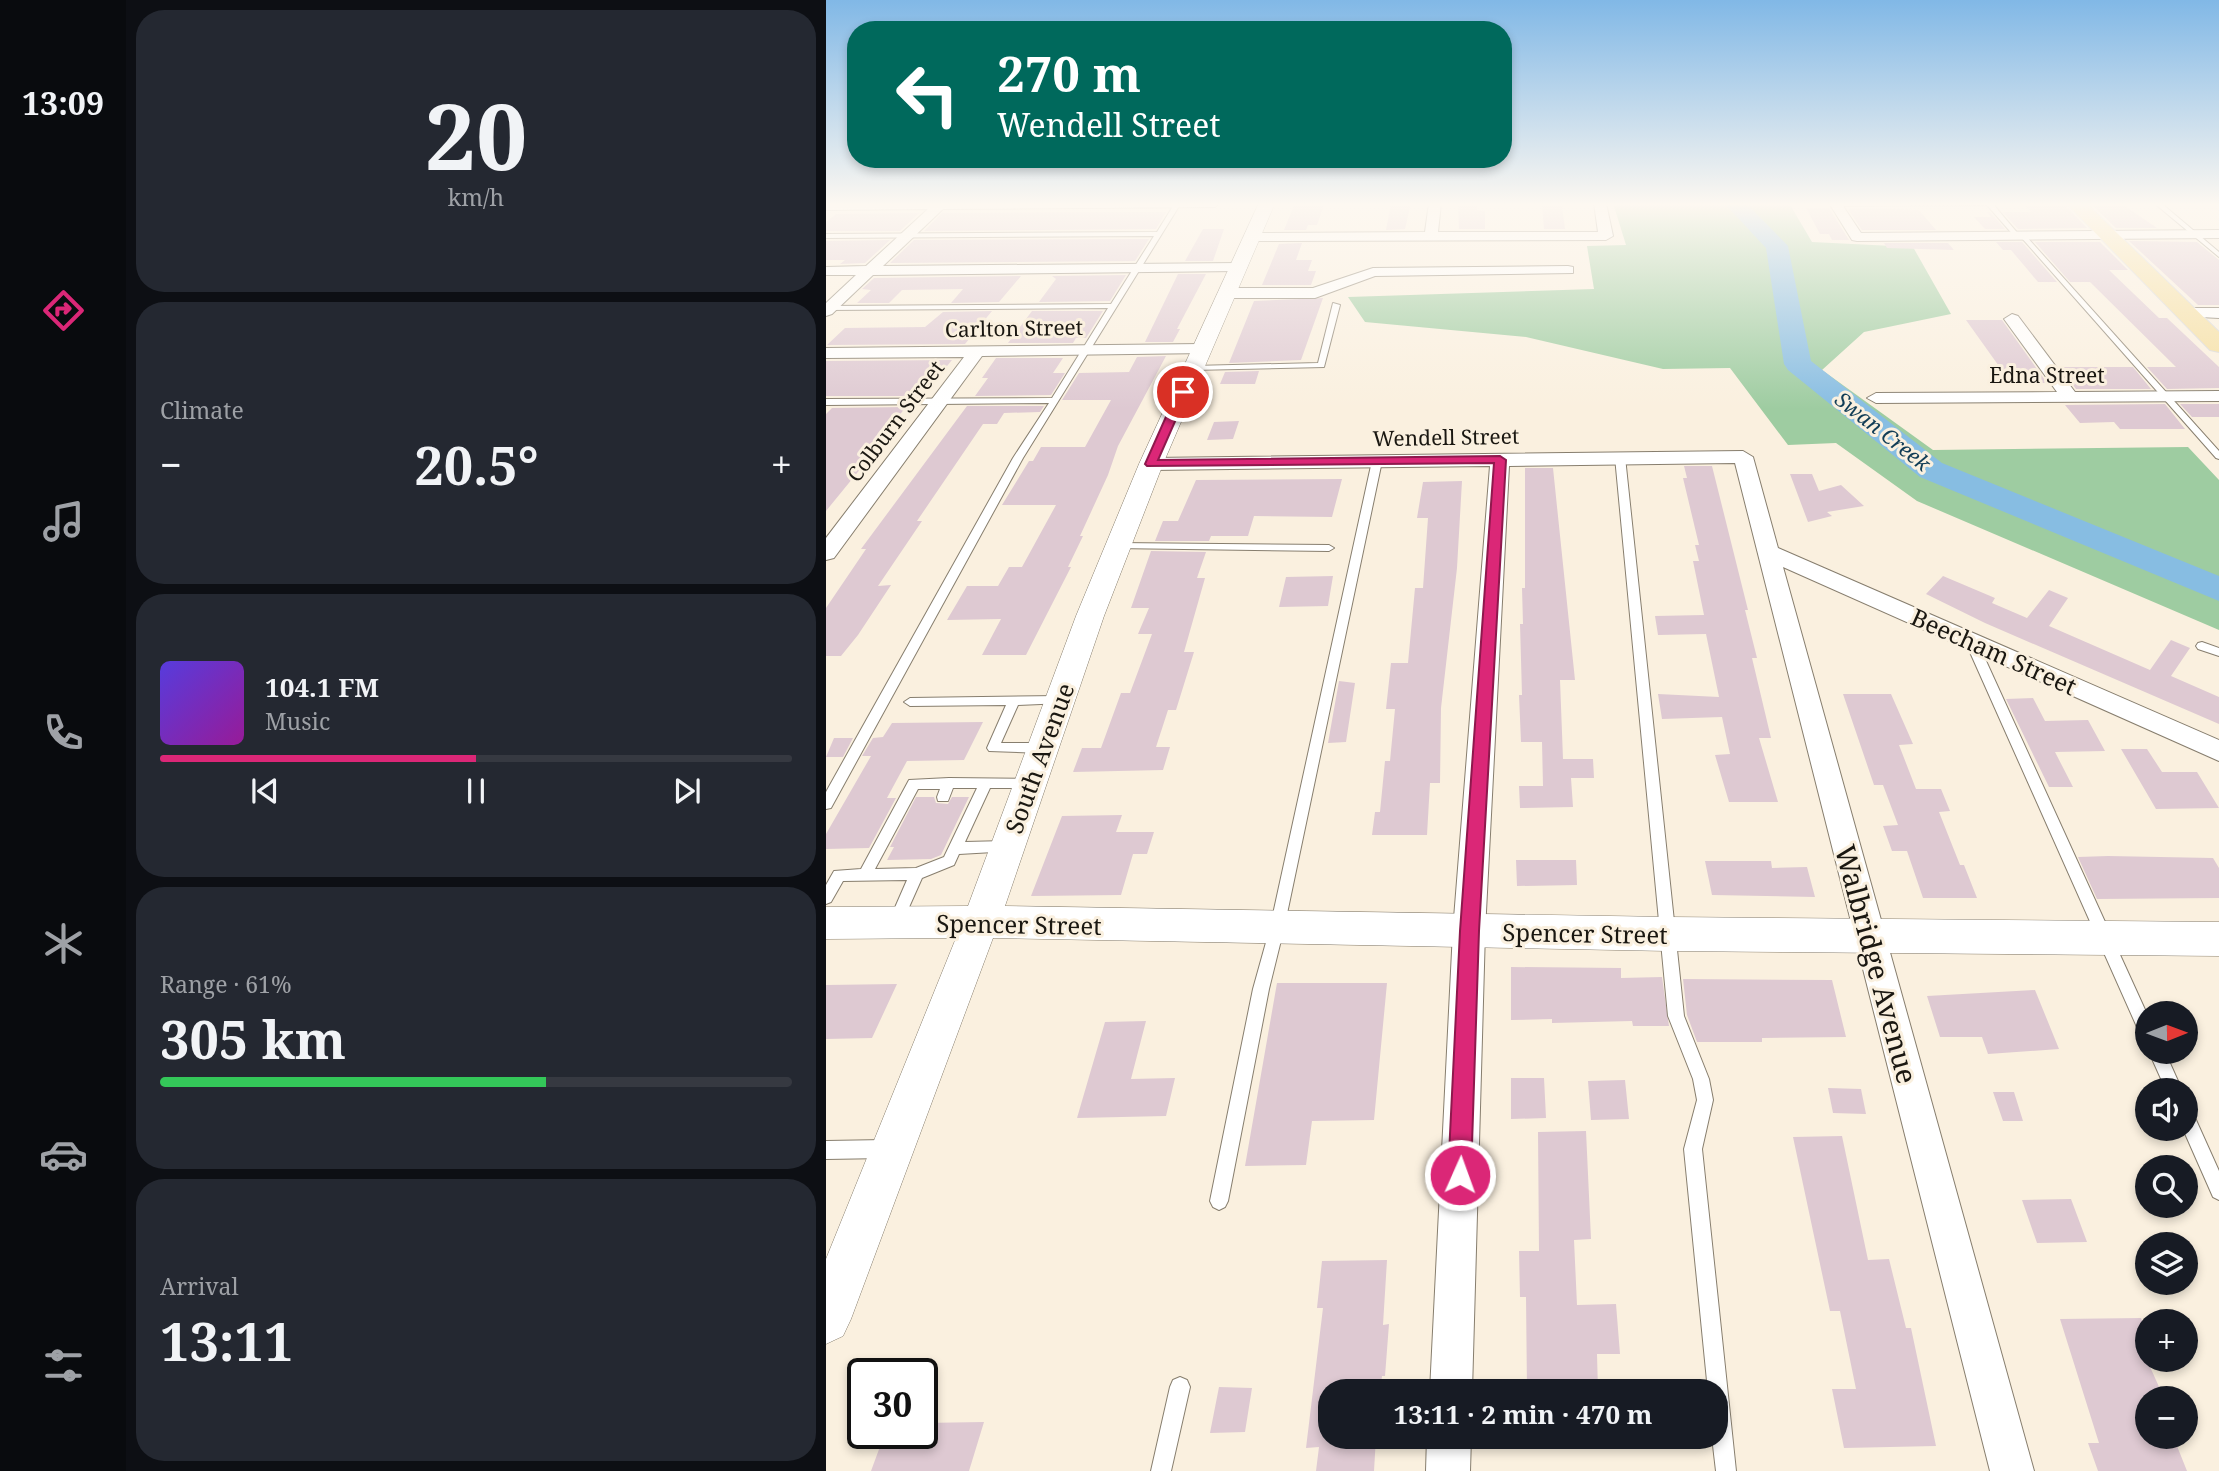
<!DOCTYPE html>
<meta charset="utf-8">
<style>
:root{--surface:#171b24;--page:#242831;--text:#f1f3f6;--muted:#9ea1a6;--line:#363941;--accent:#db2777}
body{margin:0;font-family:"Noto Serif",serif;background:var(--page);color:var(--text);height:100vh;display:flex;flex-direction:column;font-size:26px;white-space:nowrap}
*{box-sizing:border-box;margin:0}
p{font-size:23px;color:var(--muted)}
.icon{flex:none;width:38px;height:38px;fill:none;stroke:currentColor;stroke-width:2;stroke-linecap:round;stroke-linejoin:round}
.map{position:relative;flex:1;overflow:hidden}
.sheet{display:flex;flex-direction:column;gap:10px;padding:10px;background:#0d0f14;width:700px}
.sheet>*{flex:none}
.hud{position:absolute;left:21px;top:21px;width:665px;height:147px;border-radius:28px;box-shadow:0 4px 10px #0003;background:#00695c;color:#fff;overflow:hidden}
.needle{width:46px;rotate:89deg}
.fabs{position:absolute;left:1309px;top:1001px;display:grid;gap:14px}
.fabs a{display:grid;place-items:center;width:63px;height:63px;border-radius:50%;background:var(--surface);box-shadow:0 4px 10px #0003;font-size:35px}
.speed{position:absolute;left:21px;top:1358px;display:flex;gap:14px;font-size:35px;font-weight:700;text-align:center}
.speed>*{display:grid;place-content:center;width:91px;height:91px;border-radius:50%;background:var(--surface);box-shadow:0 4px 10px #0003;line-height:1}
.speed .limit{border:4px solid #111;border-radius:10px;background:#fff;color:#111}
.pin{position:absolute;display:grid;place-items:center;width:60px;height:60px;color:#fff;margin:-30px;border:4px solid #fff;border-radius:50%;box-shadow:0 2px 7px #0007}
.me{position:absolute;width:77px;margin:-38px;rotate:2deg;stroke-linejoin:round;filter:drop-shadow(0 0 5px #0008)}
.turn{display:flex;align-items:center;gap:24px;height:147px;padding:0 35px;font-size:32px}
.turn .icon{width:91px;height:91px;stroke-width:2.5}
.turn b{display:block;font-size:49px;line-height:60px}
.big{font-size:52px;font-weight:700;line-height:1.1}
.sheet .card{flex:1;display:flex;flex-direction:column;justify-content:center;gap:10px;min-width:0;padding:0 24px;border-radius:28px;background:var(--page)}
.sheet .dial{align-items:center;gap:0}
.dial b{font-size:91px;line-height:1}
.song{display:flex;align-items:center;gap:21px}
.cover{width:84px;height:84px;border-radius:10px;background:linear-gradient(135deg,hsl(250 70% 55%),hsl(300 70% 35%))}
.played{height:7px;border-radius:4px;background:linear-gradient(90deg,var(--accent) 50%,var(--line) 50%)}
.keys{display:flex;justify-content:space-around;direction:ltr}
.heat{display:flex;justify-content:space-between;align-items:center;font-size:38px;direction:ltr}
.charge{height:10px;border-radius:5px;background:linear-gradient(90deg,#34c759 61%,var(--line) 0)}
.trip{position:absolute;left:492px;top:1379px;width:410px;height:70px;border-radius:28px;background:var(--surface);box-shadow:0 4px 10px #0003;font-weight:700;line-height:70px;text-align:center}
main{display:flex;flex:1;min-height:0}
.menu{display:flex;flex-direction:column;width:126px;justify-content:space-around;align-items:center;background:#090b0e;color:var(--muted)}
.menu .icon{width:49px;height:49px}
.menu .on{color:var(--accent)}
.menu b{font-size:32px;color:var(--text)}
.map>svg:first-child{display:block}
.green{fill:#9ecca1}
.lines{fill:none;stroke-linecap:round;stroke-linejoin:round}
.river{fill:#87bde2;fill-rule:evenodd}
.building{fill:#dec9d2}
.service-casing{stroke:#877e6e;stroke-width:2}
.minor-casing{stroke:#877e6e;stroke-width:2}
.tertiary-casing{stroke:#877e6e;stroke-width:1}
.primary-casing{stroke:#dadad9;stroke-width:2}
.service{fill:#fff;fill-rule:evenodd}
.minor{fill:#fff;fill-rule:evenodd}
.tertiary{fill:#fff;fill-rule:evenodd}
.primary{fill:#f5dfa1;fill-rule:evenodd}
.route{fill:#db2777;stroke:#8e194d;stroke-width:2}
.labels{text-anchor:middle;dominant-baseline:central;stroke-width:6;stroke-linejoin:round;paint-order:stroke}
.far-street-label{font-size:21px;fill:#1a1711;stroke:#faf0df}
.far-water-label{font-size:21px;font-style:italic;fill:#113d56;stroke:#faf0df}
.street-label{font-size:24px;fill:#1a1711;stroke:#faf0df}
.near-street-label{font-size:28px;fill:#1a1711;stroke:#faf0df}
</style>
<main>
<nav class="menu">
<b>13:09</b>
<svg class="icon on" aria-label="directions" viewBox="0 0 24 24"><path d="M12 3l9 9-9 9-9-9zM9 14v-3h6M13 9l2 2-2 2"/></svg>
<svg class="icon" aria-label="music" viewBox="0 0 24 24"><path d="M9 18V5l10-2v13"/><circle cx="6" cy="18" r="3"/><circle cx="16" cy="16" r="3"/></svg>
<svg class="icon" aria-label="phone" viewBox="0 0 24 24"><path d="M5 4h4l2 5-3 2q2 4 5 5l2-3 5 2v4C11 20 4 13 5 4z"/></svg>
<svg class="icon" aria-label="climate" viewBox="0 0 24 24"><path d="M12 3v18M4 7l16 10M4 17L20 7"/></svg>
<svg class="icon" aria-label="car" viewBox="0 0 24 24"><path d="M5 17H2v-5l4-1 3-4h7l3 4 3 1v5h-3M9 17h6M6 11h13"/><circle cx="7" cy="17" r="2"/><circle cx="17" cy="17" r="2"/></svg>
<svg class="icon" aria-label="filters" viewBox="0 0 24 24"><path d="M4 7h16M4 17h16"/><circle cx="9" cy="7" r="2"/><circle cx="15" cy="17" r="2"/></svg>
</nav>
<section class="sheet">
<div class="card dial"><b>20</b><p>km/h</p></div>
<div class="card"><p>Climate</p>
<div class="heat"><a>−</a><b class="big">20.5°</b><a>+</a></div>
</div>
<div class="card">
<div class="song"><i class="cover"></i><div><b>104.1 FM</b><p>Music</p></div></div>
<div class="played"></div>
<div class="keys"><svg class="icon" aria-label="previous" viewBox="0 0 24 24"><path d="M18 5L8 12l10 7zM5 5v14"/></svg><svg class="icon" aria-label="pause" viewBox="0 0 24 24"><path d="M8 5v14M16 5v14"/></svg><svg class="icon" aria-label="next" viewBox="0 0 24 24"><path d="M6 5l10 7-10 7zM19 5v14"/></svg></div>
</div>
<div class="card"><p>Range · 61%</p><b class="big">305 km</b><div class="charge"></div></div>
<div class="card"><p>Arrival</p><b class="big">13:11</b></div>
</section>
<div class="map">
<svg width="1393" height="1471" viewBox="0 0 1393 1471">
<rect width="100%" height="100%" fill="#faf0df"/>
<path class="green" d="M787 203H963L986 242 1087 247 1125 314 1038 332 996 370 1107 450 1362 447 1393 480V630L1091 501 1010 443 962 445 904 368 837 369 700 337 539 322 522 297 768 289 761 246 800 245Z"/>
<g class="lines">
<path class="river" d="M898 203H920L962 246 985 361 1116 463 1393 576V601L1094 477 962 370 958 364 940 248Z"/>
</g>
<path class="building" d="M469 203 498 205 491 225H482L480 230H458Z
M565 203H585L579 229 560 230Z
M632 203H651V210L659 211V229H633Z
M1197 204H1238L1261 228 1192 229 1177 212H1205Z
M1265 204H1296L1331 228H1290Z
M716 205H736L739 229H718Z
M980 208H1003L1023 240H1006L1003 234H994Z
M1040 208 1093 210 1110 230H1036L1022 209Z
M312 212H340L330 229 98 231 116 213Z
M1161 212H1164L1179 229H1159L1148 217H1165Z
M88 213H93L74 231H0V222L10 214Z
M377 229H398L387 261H359Z
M323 239 309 261 64 263 88 240Z
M64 240 39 263 14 264 19 260H0V241Z
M1303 241 1371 242 1393 260V305H1372Z
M1170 242H1196L1231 282H1212L1185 250H1177Z
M1209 242H1274L1302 270H1283L1333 318H1341L1393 367V388L1341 389 1321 367H1350L1264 282H1244Z
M476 243 470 260H486L482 271H490L485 285H436L453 244Z
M1058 243H1122L1128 250 1061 248Z
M352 274H380L351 329H354L347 342H319Z
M300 275 284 301 213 302 230 279 226 276Z
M195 276 173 302 125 303 137 289 76 290 63 303H31L45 290 36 289 48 278Z
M497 298 475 360 403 363 428 301Z
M166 311 139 344 1 345 19 328 99 327 117 312Z
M206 311H277L260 338H250L247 343H182Z
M1140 320H1176L1221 383H1185Z
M340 356 292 446 282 475 254 536H257L242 567H245L200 655H156L175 619 121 620 141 586H172L183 567H196L230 505H176L203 461H207L215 447H259L285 400H236L253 373 303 372 311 357Z
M170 358H237L227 373H239L225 395 149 396 162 378H156Z
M126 360 104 387H97L90 396H0V361Z
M1234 367H1307L1325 389H1250Z
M433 371 429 384H394L399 372Z
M1339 404 1359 429H1294L1288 422 1254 423 1239 405Z
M1354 404H1393V417H1366Z
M141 406H218L214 412 178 413 171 424H157L91 521H96L52 586 65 585 32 635 15 656H0V608L40 549H35Z
M80 407 45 450 36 462H40L0 511V414L6 408Z
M413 421 407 439 381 440 388 422Z
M858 466H886L922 610H919L931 658H926L945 738H933L952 802H903L889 755 904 754 896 717 836 719 832 694 893 697 880 634 832 635 829 616 878 615 867 561H873L869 545H873L857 478H861Z
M699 468H727L749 680H734L737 759H767L768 778H745L747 807 694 808 693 786H717L716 742H695L693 695H696L694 624H697L696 588H699Z
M964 474H986L993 491 1015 485 1038 506 1001 512 1006 516 982 522Z
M516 479 506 517 428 516 422 536H385L383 541H329L337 521H352L370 480Z
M636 481 631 568 615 708 614 783H604L601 835H546L549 812H554L559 761H564L569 709H560L565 663H582L589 588H597L602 518H591L597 482Z
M325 551 380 552 371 578H379L358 652H368L350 710H342L330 747H344L337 770 247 772 256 748H275L295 693H304L326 634H312L323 608H305Z
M507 576 502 606 453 607 460 577Z
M1117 576 1169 598 1166 603 1201 618 1223 590 1242 598 1223 626 1324 670 1345 640 1364 648 1345 676 1393 697V724L1159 623 1100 594Z
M513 681 529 683 520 742 502 743Z
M1017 694H1065L1087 744 1073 745 1090 789H1115L1124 811 1113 812 1134 865H1138L1151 898H1097L1081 851H1066L1057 826 1072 825 1057 785H1048Z
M1207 698 1219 721 1262 720 1279 751 1229 752 1247 787H1223L1180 699Z
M157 722 138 760 81 761 61 798H70L43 848 0 849V834L45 756H36L47 738 57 737 66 723Z
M8 738H27L17 757H0Z
M1295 749H1321L1336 772H1371L1393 808 1330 809Z
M90 797H108L110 803 122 804 126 797H143L115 855 105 859 61 860 68 847H64Z
M296 815 290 832H328L321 854H307L295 895 205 896 236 816Z
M1282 856 1387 858 1393 868V898L1271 899 1252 857Z
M690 860H750L751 885 691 886Z
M879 861H945L946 868 981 867 989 897 886 895Z
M685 967 795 968V978L836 977 843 1026H807L806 1021 726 1023V1019L685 1020Z
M857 979 1006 980 1020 1037 936 1038V1042H871L861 1015Z
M451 983H561L548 1120 486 1121 480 1165 419 1166Z
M71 984 46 1038 0 1039V985Z
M1209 990 1233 1049 1162 1054 1156 1037H1114L1101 996Z
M320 1021 305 1079 349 1078 340 1116 251 1118 279 1022Z
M685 1078H718L720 1118 685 1119Z
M799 1080 803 1119 765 1120 762 1081Z
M1002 1088 1035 1089 1040 1114 1007 1113Z
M1167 1092H1188L1197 1121H1177Z
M760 1131 765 1239 748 1240 751 1305 790 1304 794 1354H771L772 1391H701L700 1297H694L693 1251H713L712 1132Z
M1016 1136 1042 1260 1063 1259 1080 1328H1085L1110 1446 1018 1448 1006 1389H1030L1014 1311H1004L967 1137Z
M1245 1199 1261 1242 1211 1243 1196 1200Z
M561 1260 557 1325 563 1324 559 1376H556L554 1391H504V1437H550L548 1471H490L493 1447 480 1448 497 1308H491L496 1261Z
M1315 1318 1321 1334V1360L1338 1398H1321V1442L1349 1441 1361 1471H1272L1262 1443H1273L1234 1319Z
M393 1387 426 1388 419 1432 384 1433Z
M158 1422 143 1471H45L59 1433H96V1423Z"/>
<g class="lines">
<g class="service-casing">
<path id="service" d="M349 203H355L197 458 5 808 0 809V792L187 458 223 403 0 405V399L226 398 282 308 0 310V306L285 304 328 236 0 238V234L331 232Z
M1008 203H1166L1194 236 1199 235 1393 451V459L1390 458 1194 236 1189 237 1161 205 1010 206Z
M1328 203H1335L1393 252V257Z
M507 303 514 305 498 367 367 370 363 368 367 366 492 363Z
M794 454 799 457 858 1016 883 1079 887 1100 876 1149 910 1471H890L886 1437H889V1391H882L858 1149 871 1100 867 1079 842 1016 789 457Z
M551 458 556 461 458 928 443 989 402 1201 399 1207 393 1210 387 1207 384 1201 427 989 444 928 546 461Z
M292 543 503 545 508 548 503 551 288 548 287 546Z
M1145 637 1151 641 1321 1014V1038L1315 1036 1139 641Z
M1376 642 1393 648V656L1372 649 1370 646 1372 643Z
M234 696 238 697 240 700 238 703 192 705 175 743H216L220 745 222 748 220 751 216 753 163 751 161 748 180 705 84 706 78 702 84 698Z
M123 778 207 779 208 783 207 787 202 788H164L139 842 180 841 185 843 187 847 185 851 133 854 128 865 96 878 76 923 71 925 66 923 64 919 81 880 17 881 5 902 0 904V885L8 871 35 869 83 780ZM127 788H151L118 857 90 868 49 869 92 789H114L111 797 112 801H122Z
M1323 1052H1339L1356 1090H1340Z
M1360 1109 1366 1111 1393 1171V1200L1387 1197 1357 1129H1360Z
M59 1140 65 1143 68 1149 65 1155 59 1158 0 1159V1141Z
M354 1377 361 1380 364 1387 345 1471H325L344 1387 347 1380Z"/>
</g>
<g class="minor-casing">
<path id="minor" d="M0 203H395L389 207 117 209 57 266 412 263 419 267 412 271 47 275 6 314 0 316V303L30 275H0V267L40 266 102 209 0 210Z
M603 203H615L612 232H772L768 203H780L787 236 780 240 425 241 418 237 425 233 599 232Z
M1003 203H1015L1035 233 1393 230V238L1031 241 1026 240Z
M742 266 747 267V273L549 276 489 298H401L393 293 401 288H487L547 268Z
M1361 308H1393V318L1355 316V310Z
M1186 314 1192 316 1249 392 1393 391V401L1050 403 1041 398 1050 393 1231 392 1178 319Z
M376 344 382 345V353L156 356 8 558 0 560V538L138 357 0 358V348Z
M917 451 927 457 952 548 1393 740V761L957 567 1208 1471H1164L909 463 683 466 659 931 646 1391H604L627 931 664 466 325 470 315 464 325 458Z
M601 1437H645L644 1471H600Z"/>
</g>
<g class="tertiary-casing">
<path id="tertiary" d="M433 203H449L337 464 278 616 179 906 842 917 1393 922V956L842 951 167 938 25 1319 17 1336 0 1344V1259L130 938 0 939V907L142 906 250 616 313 464Z"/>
</g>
<g class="primary-casing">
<path id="primary" d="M1240 203H1260L1393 332V352L1384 350Z"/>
</g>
<use href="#service" class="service"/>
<use href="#minor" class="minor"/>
<use href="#tertiary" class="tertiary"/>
<use href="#primary" class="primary"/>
</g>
<linearGradient id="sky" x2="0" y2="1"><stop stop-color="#81b8e6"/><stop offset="0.5" stop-color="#fdf8f1"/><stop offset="1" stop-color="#fdf8f1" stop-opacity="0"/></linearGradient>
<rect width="1393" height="409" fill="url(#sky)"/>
<path class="route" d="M357 389 362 392 332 460 674 456 680 460 653 931 645 1175 641 1183 634 1186 626 1183 622 1175 634 931 668 463 321 466 319 464 351 392Z"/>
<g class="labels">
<g class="far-street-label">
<text transform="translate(188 328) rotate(-1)">Carlton Street</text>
<text x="1221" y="375">Edna Street</text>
<text transform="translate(69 421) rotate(-53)">Colburn Street</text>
<text transform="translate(620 437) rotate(-1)">Wendell Street</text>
</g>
<g class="far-water-label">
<text transform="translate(1057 431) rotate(38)">Swan Creek</text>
</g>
<g class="street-label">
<text transform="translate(1168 651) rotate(24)">Beecham Street</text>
<text transform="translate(213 758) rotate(-70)">South Avenue</text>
<text transform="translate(193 924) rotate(1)">Spencer Street</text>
<text transform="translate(759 933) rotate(1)">Spencer Street</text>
</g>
<g class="near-street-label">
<text transform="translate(1051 964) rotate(75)">Walbridge Avenue</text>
</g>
</g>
</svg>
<div class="fabs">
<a><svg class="needle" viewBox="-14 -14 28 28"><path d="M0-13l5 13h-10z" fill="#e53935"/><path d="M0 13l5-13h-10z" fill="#9ea1a6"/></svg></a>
<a><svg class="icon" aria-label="sound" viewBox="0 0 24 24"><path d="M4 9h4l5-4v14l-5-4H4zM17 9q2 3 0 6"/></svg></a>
<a><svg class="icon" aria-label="search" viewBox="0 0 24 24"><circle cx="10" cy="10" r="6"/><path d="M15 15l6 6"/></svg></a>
<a><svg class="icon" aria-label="layers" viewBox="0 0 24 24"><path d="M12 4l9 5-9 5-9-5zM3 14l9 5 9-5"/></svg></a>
<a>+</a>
<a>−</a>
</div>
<div class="speed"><div class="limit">30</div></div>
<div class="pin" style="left:357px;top:392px;background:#d93025"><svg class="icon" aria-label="arrive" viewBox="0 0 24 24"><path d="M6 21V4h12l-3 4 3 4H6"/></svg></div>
<svg class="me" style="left:634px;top:1175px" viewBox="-20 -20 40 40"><circle r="17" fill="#db2777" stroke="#fff" stroke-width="3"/><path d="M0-11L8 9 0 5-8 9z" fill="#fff"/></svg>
<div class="trip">13:11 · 2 min · 470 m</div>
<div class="hud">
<div class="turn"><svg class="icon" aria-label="left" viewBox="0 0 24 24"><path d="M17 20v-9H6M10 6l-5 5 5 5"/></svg><div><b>270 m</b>Wendell Street</div></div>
</div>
</div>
</main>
